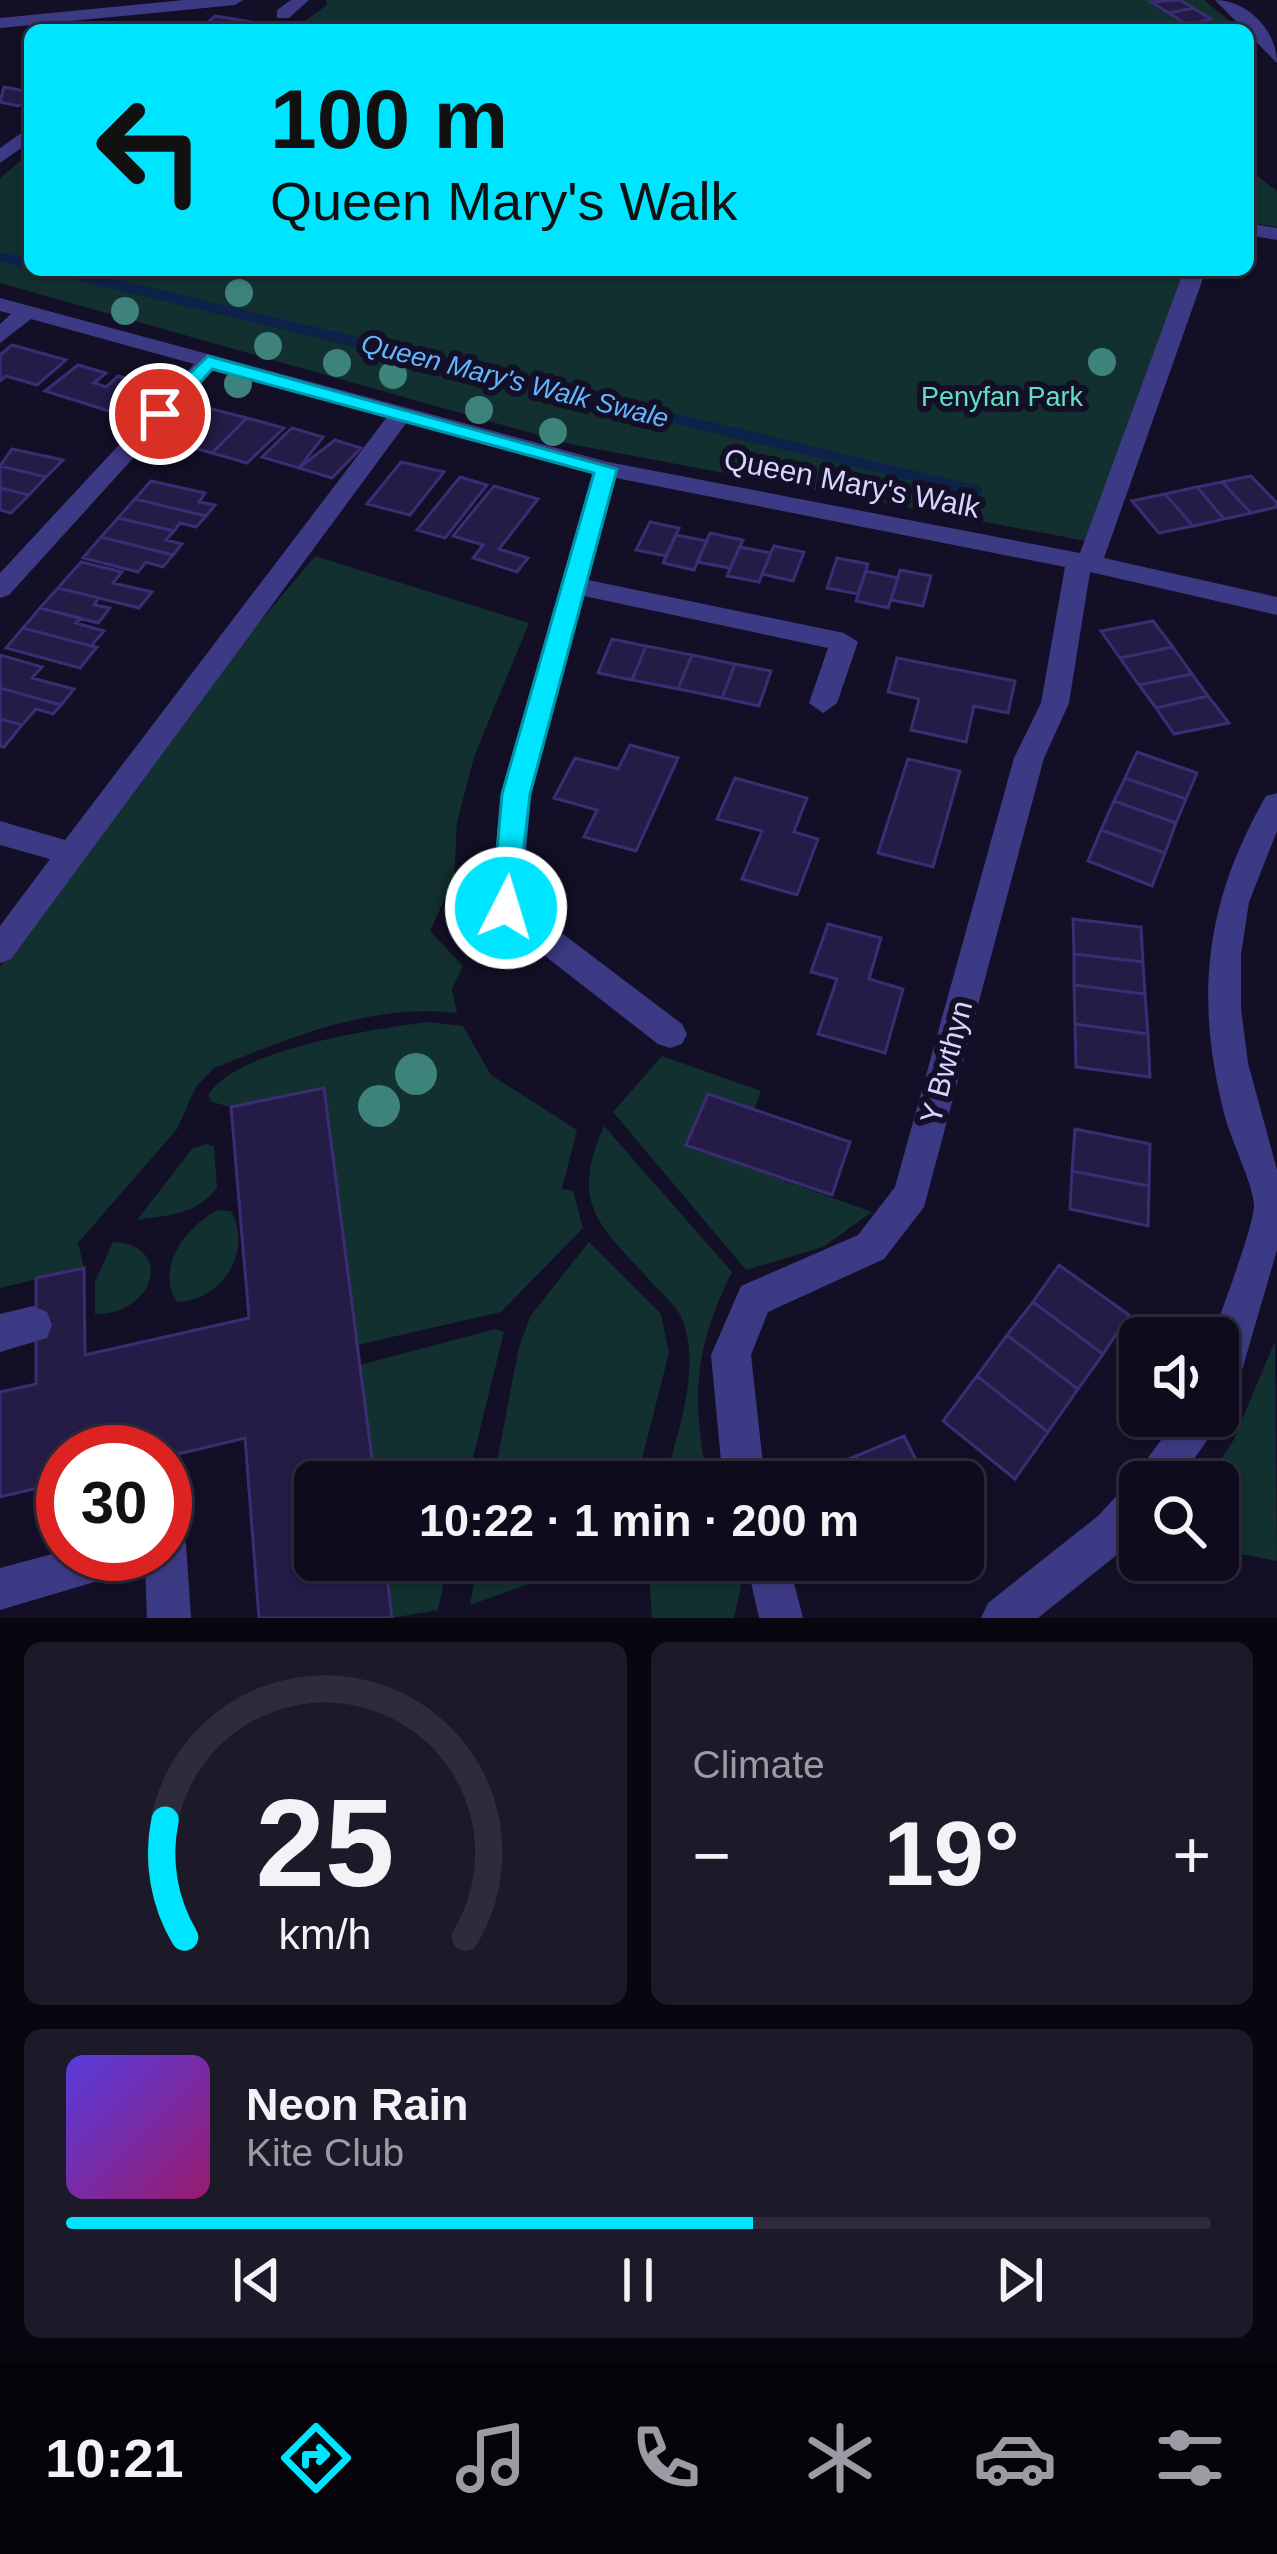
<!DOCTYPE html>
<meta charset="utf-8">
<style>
:root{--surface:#0e0b1c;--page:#1c1929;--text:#f1f3f6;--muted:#9b9ba3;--line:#2e2b3b;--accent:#00e5ff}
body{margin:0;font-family:Helvetica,sans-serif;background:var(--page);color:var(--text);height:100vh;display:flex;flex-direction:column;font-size:45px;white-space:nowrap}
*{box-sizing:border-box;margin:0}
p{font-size:39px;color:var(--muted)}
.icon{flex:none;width:66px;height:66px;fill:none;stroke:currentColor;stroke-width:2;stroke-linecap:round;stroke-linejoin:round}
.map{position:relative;height:1618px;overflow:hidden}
.side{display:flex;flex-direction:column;gap:24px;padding:24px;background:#08060f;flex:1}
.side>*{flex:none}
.guide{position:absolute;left:24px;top:24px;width:1230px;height:252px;border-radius:18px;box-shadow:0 3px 9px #0004,0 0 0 3px var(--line);background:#00e5ff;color:#111;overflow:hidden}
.fabs{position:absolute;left:1119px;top:1317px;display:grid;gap:24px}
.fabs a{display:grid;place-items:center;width:120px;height:120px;border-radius:18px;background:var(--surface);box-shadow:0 3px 9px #0004,0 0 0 3px var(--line);font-size:60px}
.speed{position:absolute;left:36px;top:1425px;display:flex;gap:24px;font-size:60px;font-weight:700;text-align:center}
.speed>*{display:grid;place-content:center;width:156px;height:156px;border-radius:50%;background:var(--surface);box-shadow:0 3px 9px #0004,0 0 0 3px var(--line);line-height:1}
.speed .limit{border:18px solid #d22;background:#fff;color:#111}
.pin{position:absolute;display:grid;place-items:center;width:102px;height:102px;color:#fff;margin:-51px;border:6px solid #fff;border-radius:50%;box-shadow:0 3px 12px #0007}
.me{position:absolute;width:132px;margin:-66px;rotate:5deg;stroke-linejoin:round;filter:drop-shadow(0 0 9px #0008)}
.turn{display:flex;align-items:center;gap:42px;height:252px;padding:0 48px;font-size:54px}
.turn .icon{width:156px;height:156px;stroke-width:2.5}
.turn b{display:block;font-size:84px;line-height:102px}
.big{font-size:90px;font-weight:800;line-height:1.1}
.side .tile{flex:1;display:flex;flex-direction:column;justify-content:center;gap:18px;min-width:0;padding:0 42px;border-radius:18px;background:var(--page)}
.side .dial{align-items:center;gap:0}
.dial svg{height:312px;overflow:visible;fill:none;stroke:var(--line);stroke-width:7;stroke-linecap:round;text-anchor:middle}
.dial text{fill:var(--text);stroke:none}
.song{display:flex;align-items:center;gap:36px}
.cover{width:144px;height:144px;border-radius:18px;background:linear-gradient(135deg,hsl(250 70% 55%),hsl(320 70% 35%))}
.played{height:12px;border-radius:6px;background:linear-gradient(90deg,var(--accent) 60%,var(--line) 60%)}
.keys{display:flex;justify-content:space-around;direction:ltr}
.heat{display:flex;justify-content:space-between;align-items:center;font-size:66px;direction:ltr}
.side .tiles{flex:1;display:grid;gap:24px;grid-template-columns:1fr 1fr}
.tile:last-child{grid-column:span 2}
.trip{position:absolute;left:294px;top:1461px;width:690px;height:120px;border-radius:18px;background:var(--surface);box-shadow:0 3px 9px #0004,0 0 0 3px var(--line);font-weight:800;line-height:120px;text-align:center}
.tabs{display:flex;height:192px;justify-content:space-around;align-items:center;background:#06040b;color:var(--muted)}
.tabs .icon{width:84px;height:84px}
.tabs .active{color:var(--accent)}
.tabs b{font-size:54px;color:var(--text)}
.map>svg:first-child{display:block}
.green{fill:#12302f}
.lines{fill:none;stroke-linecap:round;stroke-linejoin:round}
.stream-far1{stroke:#0c2248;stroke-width:9}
.stream{stroke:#0c2248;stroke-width:10}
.building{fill:#241b47;stroke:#3b2d73;stroke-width:3}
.minor{fill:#3d3a85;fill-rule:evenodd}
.tree{fill:#3d827b}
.route{fill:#00e5ff;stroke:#0095a6;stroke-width:3}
.labels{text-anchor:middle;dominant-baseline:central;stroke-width:12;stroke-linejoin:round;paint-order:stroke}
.far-water-label{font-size:27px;font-style:italic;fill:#62b6ff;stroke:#130f26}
.far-park-label{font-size:27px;fill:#5fe0c0;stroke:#130f26}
.street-label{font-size:30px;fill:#d9d4ff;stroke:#130f26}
</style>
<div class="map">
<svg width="1277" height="1618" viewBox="0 0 1277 1618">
<rect width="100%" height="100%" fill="#130f26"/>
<path class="green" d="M326 0H1204L1241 30H248L257 23 293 29 327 5Z
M30 153V270H1184L1086 541 570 444 0 283V178Z
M1248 169 1277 191V227L1248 222Z
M315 556 529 623 474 757 457 822 454 879 430 931 463 966 452 989 457 1013C371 1003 293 1037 214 1068L196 1087 177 1129 78 1243 84 1268 0 1288V967L221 668Z
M429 1022 463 1026 491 1075 577 1130 562 1189 573 1191 583 1228 501 1312 357 1345 324 1088 231 1107 212 1102 208 1095C235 1049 378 1028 429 1022Z
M662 1056 761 1091 754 1110 687 1145 872 1212 823 1247 746 1270 613 1112Z
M604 1126 732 1272C694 1348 691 1399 708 1482H665C677 1432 702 1370 682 1319 677 1306 663 1295 653 1284 601 1225 568 1207 604 1126Z
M205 1144 214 1146 217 1188C196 1215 169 1215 137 1220L192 1149Z
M218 1210 231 1211C253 1250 224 1300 177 1302 155 1268 186 1226 218 1210Z
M113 1242C174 1244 156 1315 95 1314V1282Z
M589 1242 661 1314 669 1353 636 1482H493L519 1347 531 1315Z
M495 1329 504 1332 467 1482H375L360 1365Z
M1275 1341 1277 1561 1240 1554 1218 1556V1482H1207L1234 1439Z
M385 1560H448L438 1610 392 1618Z
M478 1560H596L470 1605Z
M648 1560H731L741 1586 734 1618H652Z"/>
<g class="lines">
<path class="stream-far1" d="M0 257 30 264
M54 270 68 273"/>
<path class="stream" d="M56 270 977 491"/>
</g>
<path class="building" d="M1180 0 1193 8 1169 13 1151 2Z
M1193 8 1211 19 1187 25 1169 13Z
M215 16 257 23 248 30H198Z
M4 87 30 92V99L18 106 0 102Z
M12 345 66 360 37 385 6 376 0 381V355Z
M78 365 106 373 94 383 106 387 118 376 142 383 109 411 45 391Z
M208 408 247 418 212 453 173 442Z
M247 418 284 428 247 463 212 453Z
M292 428 323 437 299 468 262 457Z
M335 440 361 448 332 478 299 468Z
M12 449 63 460 46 477 0 466Z
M401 462 444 472 410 515 367 504Z
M0 466 46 477 29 495 0 488Z
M1251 476 1277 503V507L1251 513 1222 482Z
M460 477 487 485 445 538 417 530Z
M151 481 205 493 199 502 215 505 206 516 135 499Z
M1222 482 1251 513 1224 519 1197 487Z
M494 486 538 499 499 549 528 558 517 572 473 558 483 545 453 536Z
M1197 487 1224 519 1193 526 1165 494Z
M0 488 29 495 11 513 0 510Z
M1165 494 1193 526 1159 533 1132 501Z
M135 499 206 516 196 527 180 523 174 531 118 518Z
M118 518 174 531 166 540 182 544 173 555 101 537Z
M650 522 679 528 666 556 636 550Z
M710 533 743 540 730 568 697 562Z
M676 535 707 541 694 570 663 563Z
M101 537 173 555 163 567 146 562 138 572 83 558Z
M774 546 804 552 793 581 762 574Z
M740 547 771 553 759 582 727 576Z
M837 558 868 564 858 594 827 588Z
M81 562 122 572 113 583 152 592 139 608 58 588Z
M900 570 931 576 923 606 891 600Z
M866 571 898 578 888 608 856 601Z
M58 588 99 598 94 605 110 608 98 623 40 608Z
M40 608 81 618 76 623 104 631 91 646 23 628Z
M1153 621 1173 647 1120 658 1101 631Z
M23 628 91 646 97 647 80 668 6 648Z
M612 639 646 646 632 680 598 673Z
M646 646 692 655 678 689 632 680Z
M1173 647 1192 674 1139 685 1120 658Z
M0 655 42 667 32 678 74 689 61 705 0 688Z
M692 655 735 664 722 698 678 689Z
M897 658 1015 681 1008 713 974 706 966 742 911 730 919 699 888 692Z
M735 664 771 671 759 706 722 698Z
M1192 674 1208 696 1156 708 1139 685Z
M0 688 61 705 53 714 36 709 22 725 0 719Z
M1208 696 1229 723 1174 734 1156 708Z
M0 719 22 725 4 747 0 746Z
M630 745 678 758 636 851 584 837 597 810 554 798 575 758 618 769Z
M1137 752 1197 773 1186 799 1125 778Z
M908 759 960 771 933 867 878 853Z
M735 778 807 798 794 832 818 839 797 895 742 879 762 831 717 819Z
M1125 778 1186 799 1176 823 1114 801Z
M1114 801 1176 823 1165 853 1101 830Z
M1101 830 1165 853 1152 886 1088 861Z
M1073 919 1141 927 1143 962 1074 954Z
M828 924 881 938 869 979 903 989 885 1053 818 1034 837 979 811 972Z
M1074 954 1143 962 1145 994 1074 985Z
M1074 985 1145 994 1148 1034 1075 1024Z
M1075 1024 1148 1034 1150 1077 1076 1067Z
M324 1088 375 1482H315V1560H385L392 1618H259L245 1438 165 1457V1452H63V1482L0 1497V1392L36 1384V1278L84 1268 85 1355 249 1318 231 1107Z
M708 1094 850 1142 832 1195 686 1145Z
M1075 1129 1150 1144 1149 1186 1072 1171Z
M1072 1171 1149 1186 1148 1226 1070 1209Z
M1059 1265 1129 1315 1103 1354 1033 1302Z
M1033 1302 1103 1354 1078 1389 1007 1335Z
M1007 1335 1078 1389 1048 1432 977 1376Z
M977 1376 1048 1432 1015 1479 943 1421Z
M904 1436 927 1482H868L856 1456Z
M856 1456 868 1482H815L811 1474Z"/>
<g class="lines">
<path class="minor" d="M184 0H243L235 5 0 28V18Z
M291 0H309L289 18H277V10Z
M1215 0C1247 0 1277 30 1277 63Z
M30 127V142L0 163V148Z
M1248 223 1277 228V240L1248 235Z
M1184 270H1206L1104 558 1277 597V615L1090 572 1069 703 1044 758 924 1207 884 1259 768 1312 751 1355 765 1482H723L711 1355 741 1286 858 1235 895 1187 1014 758 1041 703 1065 567 616 478 588 580 844 633 858 642 837 703 823 713 809 703 828 648 584 596 531 794 522 903 682 1024 687 1034 682 1044 670 1048 658 1044 495 917 490 908 501 794 593 473 407 422 11 959 0 963V926L50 859 0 845V821L65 840 387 417 214 369 9 595 0 598V573L194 364 31 319 0 343V324L11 314 0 311V298L608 462 1080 553Z
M1277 793V831L1249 902 1241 955V1009L1248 1063 1277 1170V1250L1238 1384 1232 1398 1219 1403 1224 1416 1178 1482H1140V1530L1128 1546 1038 1618H981L988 1603 1098 1516 1132 1479 1179 1416H1218V1338H1212C1221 1312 1254 1226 1254 1205 1253 1184 1231 1140 1225 1117 1194 997 1205 902 1266 796Z
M33 1306 47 1312 52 1325 47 1338 0 1352V1314Z
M165 1523 180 1529 186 1544 191 1618H147L145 1567 0 1610V1568L63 1551 165 1554Z
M746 1560H788L803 1618H759Z"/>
</g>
<g class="tree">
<circle cx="239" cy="293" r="14"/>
<circle cx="125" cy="311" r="14"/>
<circle cx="268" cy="346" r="14"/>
<circle cx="1102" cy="362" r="14"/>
<circle cx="337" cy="363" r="14"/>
<circle cx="393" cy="375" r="14"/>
<circle cx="238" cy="384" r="14"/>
<circle cx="479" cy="410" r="14"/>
<circle cx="553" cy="432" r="14"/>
<circle cx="416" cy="1074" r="21"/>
<circle cx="379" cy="1106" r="21"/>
</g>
<path class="route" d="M208 356 617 469 530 794 516 916H496L492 908 502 794 594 473 212 369 168 419H153V409Z"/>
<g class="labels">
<g class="far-water-label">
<text transform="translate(515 381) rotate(14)">Queen Mary's Walk Swale</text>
</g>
<g class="far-park-label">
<text x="1002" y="397">Penyfan Park</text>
</g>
<g class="street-label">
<text transform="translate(852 483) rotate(11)">Queen Mary's Walk</text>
<text transform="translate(946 1062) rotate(-75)">Y Bwthyn</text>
</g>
</g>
</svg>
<div class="fabs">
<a><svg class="icon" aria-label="sound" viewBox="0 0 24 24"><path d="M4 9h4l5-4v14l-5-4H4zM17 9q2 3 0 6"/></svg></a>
<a><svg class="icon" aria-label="search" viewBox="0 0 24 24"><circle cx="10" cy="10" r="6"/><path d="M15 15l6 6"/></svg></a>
</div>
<div class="speed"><div class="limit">30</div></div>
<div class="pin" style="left:160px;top:414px;background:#d93025"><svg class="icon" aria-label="arrive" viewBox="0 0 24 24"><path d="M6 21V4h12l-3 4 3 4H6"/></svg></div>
<svg class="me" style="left:506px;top:908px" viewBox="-20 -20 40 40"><circle r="17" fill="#00e5ff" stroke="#fff" stroke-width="3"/><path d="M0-11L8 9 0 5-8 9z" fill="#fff"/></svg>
<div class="trip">10:22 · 1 min · 200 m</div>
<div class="guide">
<div class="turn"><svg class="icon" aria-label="left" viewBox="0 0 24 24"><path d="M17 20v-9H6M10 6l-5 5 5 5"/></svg><div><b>100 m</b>Queen Mary's Walk</div></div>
</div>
</div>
<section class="side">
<div class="tiles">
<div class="tile dial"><svg viewBox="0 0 100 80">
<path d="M14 69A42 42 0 1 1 86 69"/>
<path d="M14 69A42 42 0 0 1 9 39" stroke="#00e5ff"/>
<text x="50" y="56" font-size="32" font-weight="700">25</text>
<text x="50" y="72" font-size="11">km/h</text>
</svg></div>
<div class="tile"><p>Climate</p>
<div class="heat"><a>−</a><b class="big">19°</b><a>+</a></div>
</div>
<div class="tile">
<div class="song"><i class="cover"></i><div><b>Neon Rain</b><p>Kite Club</p></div></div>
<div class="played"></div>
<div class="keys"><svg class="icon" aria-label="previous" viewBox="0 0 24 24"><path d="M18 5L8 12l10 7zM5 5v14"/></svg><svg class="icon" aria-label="pause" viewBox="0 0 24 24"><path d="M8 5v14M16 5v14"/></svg><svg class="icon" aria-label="next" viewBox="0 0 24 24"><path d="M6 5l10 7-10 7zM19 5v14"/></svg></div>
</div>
</div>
</section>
<nav class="tabs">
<b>10:21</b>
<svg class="icon active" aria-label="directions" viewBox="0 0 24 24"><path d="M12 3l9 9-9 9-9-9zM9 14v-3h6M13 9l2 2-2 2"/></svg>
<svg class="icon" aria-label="music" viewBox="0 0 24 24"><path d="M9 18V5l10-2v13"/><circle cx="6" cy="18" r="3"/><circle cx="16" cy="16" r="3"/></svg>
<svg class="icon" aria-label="phone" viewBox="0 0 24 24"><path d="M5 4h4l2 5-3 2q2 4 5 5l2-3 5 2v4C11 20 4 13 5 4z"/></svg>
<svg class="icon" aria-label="climate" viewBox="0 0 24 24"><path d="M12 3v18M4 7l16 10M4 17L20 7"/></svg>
<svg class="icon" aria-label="car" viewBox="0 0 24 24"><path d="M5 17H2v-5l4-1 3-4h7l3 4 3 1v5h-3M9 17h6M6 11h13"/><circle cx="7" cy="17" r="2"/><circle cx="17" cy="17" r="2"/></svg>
<svg class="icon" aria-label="filters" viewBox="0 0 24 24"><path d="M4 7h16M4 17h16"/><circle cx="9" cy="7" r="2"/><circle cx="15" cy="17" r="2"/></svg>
</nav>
